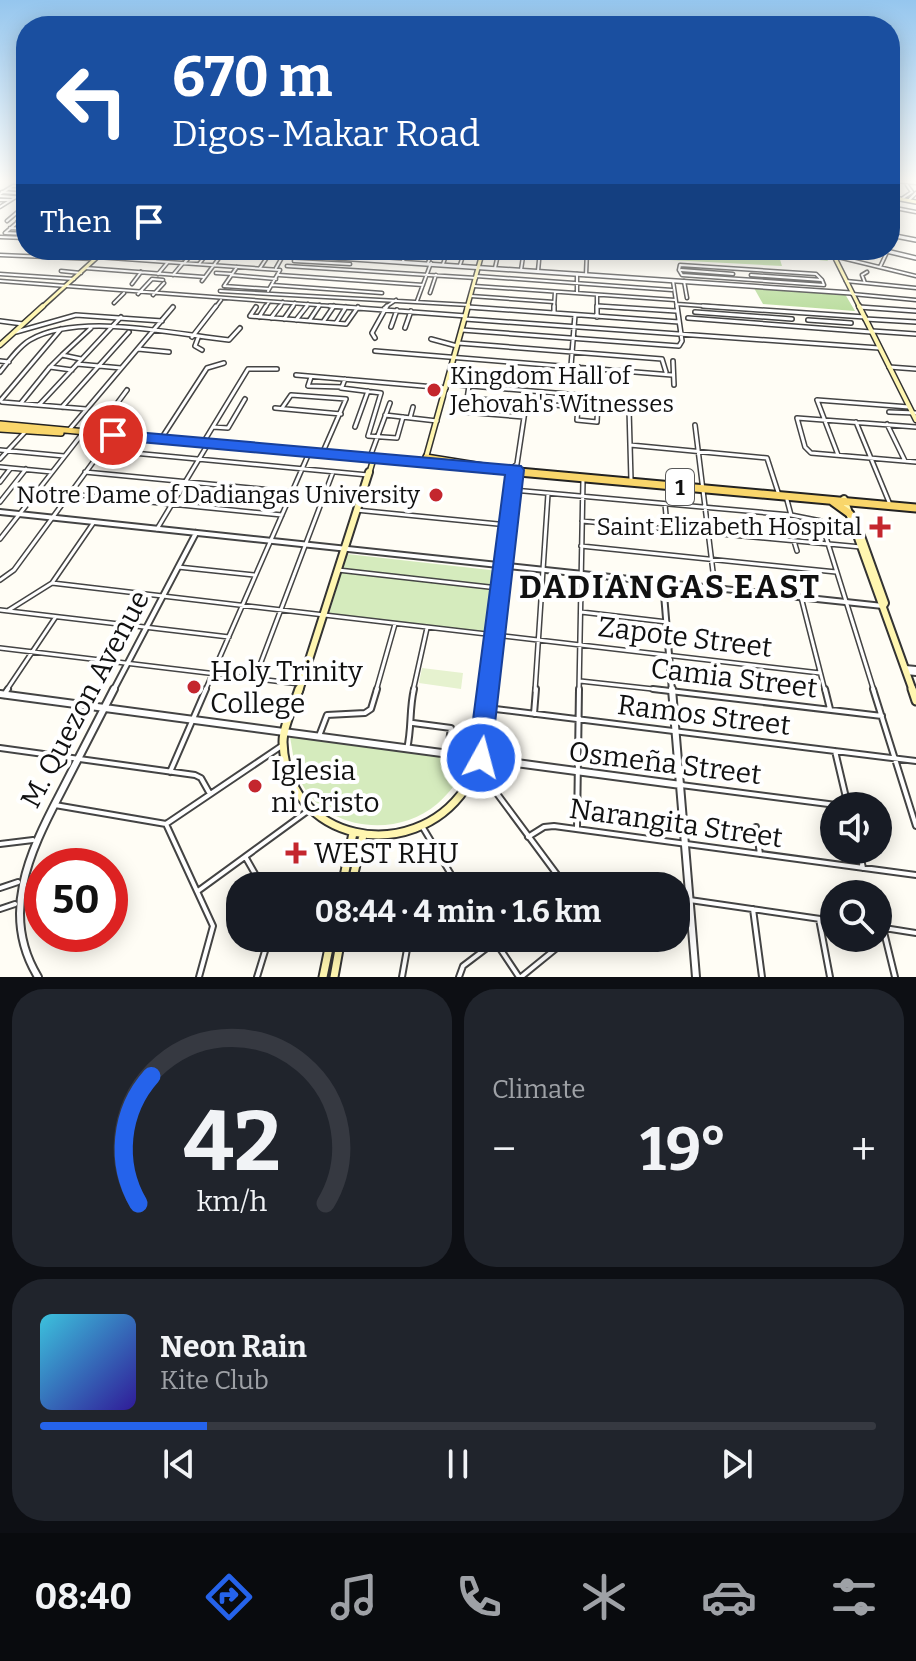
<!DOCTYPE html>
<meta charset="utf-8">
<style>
:root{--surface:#171b24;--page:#20242c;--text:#f1f3f6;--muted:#9ea1a6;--line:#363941;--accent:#2563eb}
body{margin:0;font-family:Bitter,serif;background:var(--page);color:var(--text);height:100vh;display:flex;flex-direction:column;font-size:30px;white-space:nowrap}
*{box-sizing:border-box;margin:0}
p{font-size:26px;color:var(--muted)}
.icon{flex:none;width:44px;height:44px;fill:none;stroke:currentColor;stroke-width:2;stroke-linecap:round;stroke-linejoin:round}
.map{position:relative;height:977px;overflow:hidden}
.drawer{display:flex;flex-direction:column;gap:12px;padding:12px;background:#0d0f14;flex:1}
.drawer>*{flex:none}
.guide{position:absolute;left:16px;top:16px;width:884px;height:244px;border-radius:32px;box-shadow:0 4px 20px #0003;background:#1a4fa0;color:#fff;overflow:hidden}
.tools{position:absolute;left:820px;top:792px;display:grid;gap:16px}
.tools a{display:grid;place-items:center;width:72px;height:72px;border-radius:50%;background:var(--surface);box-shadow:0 4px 20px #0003;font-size:40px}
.speed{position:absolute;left:24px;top:848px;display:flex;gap:16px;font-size:40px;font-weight:700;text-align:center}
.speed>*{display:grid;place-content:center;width:104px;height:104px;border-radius:50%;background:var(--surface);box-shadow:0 4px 20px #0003;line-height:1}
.speed .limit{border:12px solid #d22;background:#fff;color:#111}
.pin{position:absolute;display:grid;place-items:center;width:68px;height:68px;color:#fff;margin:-34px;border:4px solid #fff;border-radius:50%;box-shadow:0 2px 8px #0007}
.me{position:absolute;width:88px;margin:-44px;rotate:7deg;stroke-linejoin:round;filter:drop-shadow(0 0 6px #0008)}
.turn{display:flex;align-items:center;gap:28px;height:168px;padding:0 24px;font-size:36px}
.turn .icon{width:104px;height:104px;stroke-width:2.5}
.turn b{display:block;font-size:56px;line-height:68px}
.then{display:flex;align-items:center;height:76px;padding:0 24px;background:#0003;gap:16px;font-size:30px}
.big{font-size:60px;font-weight:700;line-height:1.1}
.drawer .tile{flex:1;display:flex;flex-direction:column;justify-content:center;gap:12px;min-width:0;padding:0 28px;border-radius:32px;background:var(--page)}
.drawer .dial{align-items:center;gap:0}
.dial svg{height:208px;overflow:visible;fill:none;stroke:var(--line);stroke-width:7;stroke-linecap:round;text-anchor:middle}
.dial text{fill:var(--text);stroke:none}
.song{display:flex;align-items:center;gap:24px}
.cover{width:96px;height:96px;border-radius:12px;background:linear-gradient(135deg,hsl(190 70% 55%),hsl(250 70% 35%))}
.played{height:8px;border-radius:4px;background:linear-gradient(90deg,var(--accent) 20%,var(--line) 20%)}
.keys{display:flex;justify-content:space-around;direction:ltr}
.heat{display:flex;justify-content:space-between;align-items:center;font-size:44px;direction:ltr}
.drawer .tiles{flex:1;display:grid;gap:12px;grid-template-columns:1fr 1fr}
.tile:last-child{grid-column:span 2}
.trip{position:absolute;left:226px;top:872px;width:464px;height:80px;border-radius:32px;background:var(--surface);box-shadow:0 4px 20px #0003;font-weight:700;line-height:80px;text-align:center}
.tabs{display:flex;height:128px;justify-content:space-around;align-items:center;background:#090b0e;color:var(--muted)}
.tabs .icon{width:56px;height:56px}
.tabs .on{color:var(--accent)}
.tabs b{font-size:36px;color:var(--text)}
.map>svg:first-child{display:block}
.green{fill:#d5ebbd}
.forest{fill:#b9dc9c}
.pitch{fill:#e6f2cf}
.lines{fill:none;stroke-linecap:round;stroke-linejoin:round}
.minor-far2-casing{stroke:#444;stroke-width:5}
.minor-far1-casing{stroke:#444;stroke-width:6}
.minor-casing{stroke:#444;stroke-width:8}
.tertiary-far2-casing{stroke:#444;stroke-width:6}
.tertiary-far1-casing{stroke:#444;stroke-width:8}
.tertiary-casing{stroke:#444;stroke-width:10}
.secondary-far3-casing{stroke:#333;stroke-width:6}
.secondary-far2-casing{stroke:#333;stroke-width:7}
.secondary-far1-casing{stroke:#333;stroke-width:10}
.secondary-casing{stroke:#333;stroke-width:11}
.primary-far1-casing{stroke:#222;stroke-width:8}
.primary-casing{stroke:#222;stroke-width:11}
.minor-far2{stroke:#fff;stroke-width:2}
.minor-far1{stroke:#fff;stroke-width:3}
.minor{stroke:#fff;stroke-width:4}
.tertiary-far2{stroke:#fff;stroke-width:3}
.tertiary-far1{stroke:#fff;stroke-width:4}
.tertiary{stroke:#fff;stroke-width:6}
.secondary-far3{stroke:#fff6b0;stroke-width:3}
.secondary-far2{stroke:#fff6b0;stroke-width:4}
.secondary-far1{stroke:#fff6b0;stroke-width:6}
.secondary{stroke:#fff6b0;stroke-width:7}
.primary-far1{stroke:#f9d66b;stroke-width:5}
.primary{stroke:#f9d66b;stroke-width:7}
.route{fill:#2563eb;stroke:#184099;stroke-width:2}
.poi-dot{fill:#c4262e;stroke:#fff;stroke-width:3}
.labels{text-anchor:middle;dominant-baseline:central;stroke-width:8;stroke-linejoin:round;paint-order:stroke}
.shield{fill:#fff;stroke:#585858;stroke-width:2}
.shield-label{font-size:22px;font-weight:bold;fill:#111}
.poi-label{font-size:24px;fill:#111;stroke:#fff;text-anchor:end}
.near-street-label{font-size:28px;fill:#111;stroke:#fff}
.near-poi-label{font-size:28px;fill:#111;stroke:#fff;text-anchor:start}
.district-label{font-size:32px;font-weight:bold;letter-spacing:2px;fill:#111;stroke:#fff}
</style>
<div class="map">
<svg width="916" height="977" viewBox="0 0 916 977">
<rect width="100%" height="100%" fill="#fffdf5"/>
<path class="green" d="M347 554 499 571 491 633 329 614Z
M290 737 470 760C461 777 451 792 437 804 397 838 328 831 302 784 294 770 293 752 290 737Z"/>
<path class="forest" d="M670 250H822L828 261 779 256 782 266 670 260Z
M754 288 845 294 855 311 763 304Z"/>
<path class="pitch" d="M422 668 463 673 461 689 419 683Z"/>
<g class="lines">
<g class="minor-far2-casing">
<path id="minor-far2" d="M894 181 897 197
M896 181 916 183
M10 189 26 190
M2 192 26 194
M0 194 13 186 26 187
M0 196 26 198
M903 198 912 192 907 185
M0 200H11
M909 200 916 193
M0 207 16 197
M890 207 916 212
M7 221 20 210
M17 222 26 223
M10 228 26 229
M5 233 26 215
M5 233 26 234
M0 237 26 238
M890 245 894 235
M0 255 95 259
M834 256 916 276
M97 257 280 270 268 291
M365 259 370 250
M381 260 385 250
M154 261 164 250
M294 261 350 264
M403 261 408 250
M185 262 196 250
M428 263 433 250
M199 264 210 250
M443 264 448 250
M460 265 465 250
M287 266 476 278
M880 267 888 250
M85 268 204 277
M260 268 272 250
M276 268 284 254
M495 268 499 250
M521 270 524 250
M679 270 682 275 824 285 822 280
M679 270 680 265 816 274 822 280
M681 270 733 274
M61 271 81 273
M538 271 540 250
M216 273 232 274
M0 274 74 279
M158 274 168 262
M577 274V293
M173 275 183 263
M231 275 276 279
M279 275 423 285
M586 275 587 250
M751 275 822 280
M476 276 672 290
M0 281 357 308
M202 281 225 250
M673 281 677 308
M684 281 687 298
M846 281 916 288
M865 283 862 275 867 272
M132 284 141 272
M272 285 382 293
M224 286 269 289
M224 286 237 267
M474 286 675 300
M220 291 469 305
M430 293 436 275
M138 294 152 279 163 280
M852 294 916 300
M153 295 164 283
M471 296 554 302
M597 296V308
M417 301 431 263
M114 303 124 293
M677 304 732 308
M597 306 626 308
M468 307 480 308
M859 307 871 308
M215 308 221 300
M265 308 269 302
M279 308 283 302
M292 308 295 303
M305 308 308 304
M318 308 320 305
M384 308 396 300
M554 308 555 292"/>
</g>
<g class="minor-far1-casing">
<path id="minor-far1" d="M330 306 466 316
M597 306V317
M597 306 676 311
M703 306 865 317
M256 307 250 316 346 324 358 307
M468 307 679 322
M859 307 916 311
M554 312V306
M695 312 792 319
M259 317 266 306
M271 318 280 306
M688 318 871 332
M284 319 293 306
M465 319 879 348
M865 319 916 322
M296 320 307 306
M808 320 851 323
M0 321 23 324
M309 321 319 306
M323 322 334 306
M336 323 346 307
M391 327 397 310
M405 328 411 311
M462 330 679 346 682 341 677 306
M872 331 916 334
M16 332 76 315 162 321
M192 337 216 306
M198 338 195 346 202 350
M375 338 372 333 387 306
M431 339 457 346
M458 343 662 359 666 372
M138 349 169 352
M375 351 672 375
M81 359 62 355 91 328
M0 361 9 362
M673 361 674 385
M77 364 121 368
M51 366 63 354
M571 366 575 315
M579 367 584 381
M889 367 916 369
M0 372C9 361 18 347 30 340 79 312 174 334 229 340L240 328
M296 375 446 388
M311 377 308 386 342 387 345 379
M447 384 579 395
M469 386 465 412 524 417
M341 388 381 393 368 436 397 438 403 417
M579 395 598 400 597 422 577 420Z
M467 398 578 407
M0 401 61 329
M2 402 86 409
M21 403 50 367 72 370
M39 405 121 317
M62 407 129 332
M275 408 341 414
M282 408 291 395 346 399 322 454
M629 409 631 480
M889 412 916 413
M385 415 437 421
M107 416 139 420 127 436
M410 418 413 407
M104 421 127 390
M856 422 889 502
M887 424 905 461
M695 425 715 588
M213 427 228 428 245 399
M355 427 368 391
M916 427 797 418 805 447 811 453 916 462
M69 430 173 307
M161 439 207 368 224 363
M203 443 248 369H277
M630 445 767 458 778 492
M0 450 64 456
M101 450 368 475
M838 455 817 400 909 407
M370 457 390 403
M0 459 25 432
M0 467 52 472
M510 470 517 464 528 391
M85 472 292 492
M0 482 10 469
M513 490 791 515 821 521 874 691
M69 494 282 515
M787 500 791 515
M0 502 26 469
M665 504 666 515
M356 510 508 525
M582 521 861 547
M157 529 208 444
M0 539 82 434
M794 541 797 551
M581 546 836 572
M178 567 254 575
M338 570 498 588
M0 580 14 570 113 435
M52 583 820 673
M801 597 825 691
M0 610 229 637
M9 610 52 583 94 522
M581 612 667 622
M0 648 300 684
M255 678 333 472
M580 681 671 691
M6 691 55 618
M205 691 309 453
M376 691 395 624
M413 691 427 628
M535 691 548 494
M579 691 583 480"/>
</g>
<g class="minor-casing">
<path id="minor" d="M653 689 882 716
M825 689 830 709
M873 689 916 826
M4 695 8 689
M487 708 916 761
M534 714 536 689
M413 723 451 728 447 754
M319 736 327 715 365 713 371 709 377 689
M0 748 195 775 201 778 210 794
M407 749C412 728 409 710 414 689
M835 751 848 806
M170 772 206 689
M481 772 564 884 581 886
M681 785 844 806
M55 805 166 824 213 926 199 977
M166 824 283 745
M422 826 458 886
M756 827 760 854
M577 828 579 689
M528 837 544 827 554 826 916 875
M0 844 33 840
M859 850 863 868
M246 858 262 886
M0 888 18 882
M198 891 309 810
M676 898 834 921
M0 909 15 904
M753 909 762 977
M819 919 830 977
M878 927 916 933
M883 928 895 977
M493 938 519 977
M257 977 269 938
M402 977 409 938
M459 977 463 966 500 938
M521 977 569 938"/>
</g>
<g class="tertiary-far2-casing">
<path id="tertiary-far2" d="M890 235 916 240
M221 250 851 293
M882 250 916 258"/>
</g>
<g class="tertiary-far1-casing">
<path id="tertiary-far1" d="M0 512 883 606
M663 582 672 691
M905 668 916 669
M906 672 916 673
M113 691 196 533"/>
</g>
<g class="tertiary-casing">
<path id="tertiary" d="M672 689 696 977
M0 694 681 785
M38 977C0 915 29 853 60 794 78 759 96 724 114 689"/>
</g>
<g class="secondary-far3-casing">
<path id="secondary-far3" d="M890 197 916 202
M831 250 860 308
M41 308 105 250
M467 308 483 250"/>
</g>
<g class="secondary-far2-casing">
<path id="secondary-far2" d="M859 306 916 420
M0 345 43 306
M425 461 468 306
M369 474 374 457
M515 474V470"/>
</g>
<g class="secondary-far1-casing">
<path id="secondary-far1" d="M844 499 913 691
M861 536 885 603 883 606
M299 691 369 472
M488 691 515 472"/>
</g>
<g class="secondary-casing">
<path id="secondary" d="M299 689C294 705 283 726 283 742 286 843 412 866 465 789 470 783 477 775 479 769 487 746 486 714 489 689
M912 689 916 701
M342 886 353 833
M351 886 363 835
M323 977 331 938
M334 977 341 938"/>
</g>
<g class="primary-far1-casing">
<path id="primary-far1" d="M0 424 541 474
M0 429 61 433
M426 457 495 468"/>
</g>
<g class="primary-casing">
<path id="primary" d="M519 472 916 508
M832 501 850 514"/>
</g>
<use href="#minor-far2" class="minor-far2"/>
<use href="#minor-far1" class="minor-far1"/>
<use href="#minor" class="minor"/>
<use href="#tertiary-far2" class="tertiary-far2"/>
<use href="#tertiary-far1" class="tertiary-far1"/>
<use href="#tertiary" class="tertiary"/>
<use href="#secondary-far3" class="secondary-far3"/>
<use href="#secondary-far2" class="secondary-far2"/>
<use href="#secondary-far1" class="secondary-far1"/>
<use href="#secondary" class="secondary"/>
<use href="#primary-far1" class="primary-far1"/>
<use href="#primary" class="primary"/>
</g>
<linearGradient id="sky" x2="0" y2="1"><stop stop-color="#95c6ee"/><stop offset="0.57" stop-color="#fffefa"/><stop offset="1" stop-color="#fffefa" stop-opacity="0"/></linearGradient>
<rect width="916" height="318" fill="url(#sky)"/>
<path class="route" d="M113 430 521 466 524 470 490 767 481 770 472 767 468 758 505 475 107 439V431Z"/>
<g class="poi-dot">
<circle cx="434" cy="390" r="8"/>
<circle cx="436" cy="495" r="8"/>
<path d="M876 515h8v8h8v8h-8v8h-8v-8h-8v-8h8z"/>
<circle cx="194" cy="687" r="8"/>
<circle cx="255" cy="786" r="8"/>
<path d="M292 841h8v8h8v8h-8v8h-8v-8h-8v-8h8z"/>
</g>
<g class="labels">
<rect class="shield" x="666" y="469" width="28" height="36" rx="6"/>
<g class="shield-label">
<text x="680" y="487">1</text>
</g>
<g class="poi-label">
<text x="450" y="376" text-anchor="start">Kingdom Hall of<tspan x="450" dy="28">Jehovah's Witnesses</tspan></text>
<text x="420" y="495">Notre Dame of Dadiangas University</text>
<text x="862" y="527">Saint Elizabeth Hospital</text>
</g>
<g class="near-street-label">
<text transform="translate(685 637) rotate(7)">Zapote Street</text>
<text transform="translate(734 678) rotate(7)">Camia Street</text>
<text transform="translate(85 699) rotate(-62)">M. Quezon Avenue</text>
<text transform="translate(704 715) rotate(7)">Ramos Street</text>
<text transform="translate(665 763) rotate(7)">Osmeña Street</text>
<text transform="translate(676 823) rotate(8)">Narangita Street</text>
</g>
<g class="near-poi-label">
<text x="210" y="671">Holy Trinity<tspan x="210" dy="32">College</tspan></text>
<text x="271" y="770">Iglesia<tspan x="271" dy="32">ni Cristo</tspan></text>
<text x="314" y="853">WEST RHU</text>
</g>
<g class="district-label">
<text x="670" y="587">DADIANGAS EAST</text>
</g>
</g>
</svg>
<div class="tools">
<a><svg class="icon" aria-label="sound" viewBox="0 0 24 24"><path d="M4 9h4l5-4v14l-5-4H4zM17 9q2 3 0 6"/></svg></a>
<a><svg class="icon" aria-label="search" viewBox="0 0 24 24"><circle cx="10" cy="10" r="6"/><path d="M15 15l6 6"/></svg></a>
</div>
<div class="speed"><div class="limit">50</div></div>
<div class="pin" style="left:113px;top:435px;background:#d93025"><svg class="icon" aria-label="arrive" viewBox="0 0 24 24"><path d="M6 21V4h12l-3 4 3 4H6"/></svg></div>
<svg class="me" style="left:481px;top:758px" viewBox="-20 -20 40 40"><circle r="17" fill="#2563eb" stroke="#fff" stroke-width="3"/><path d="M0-11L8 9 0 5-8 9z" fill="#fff"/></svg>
<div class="trip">08:44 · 4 min · 1.6 km</div>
<div class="guide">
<div class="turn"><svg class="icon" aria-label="left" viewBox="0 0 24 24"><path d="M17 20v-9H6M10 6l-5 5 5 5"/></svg><div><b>670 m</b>Digos-Makar Road</div></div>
<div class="then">Then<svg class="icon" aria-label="arrive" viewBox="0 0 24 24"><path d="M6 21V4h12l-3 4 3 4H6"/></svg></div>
</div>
</div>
<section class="drawer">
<div class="tiles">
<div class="tile dial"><svg viewBox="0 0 100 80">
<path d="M14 69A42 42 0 1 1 86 69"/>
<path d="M14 69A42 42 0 0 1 19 20" stroke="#2563eb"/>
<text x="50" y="56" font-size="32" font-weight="700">42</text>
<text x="50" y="72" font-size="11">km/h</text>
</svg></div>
<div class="tile"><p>Climate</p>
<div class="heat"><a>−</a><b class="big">19°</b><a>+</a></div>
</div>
<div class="tile">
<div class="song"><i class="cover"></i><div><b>Neon Rain</b><p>Kite Club</p></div></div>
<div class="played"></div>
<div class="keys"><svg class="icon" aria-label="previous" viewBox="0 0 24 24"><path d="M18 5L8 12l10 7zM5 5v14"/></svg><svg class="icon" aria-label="pause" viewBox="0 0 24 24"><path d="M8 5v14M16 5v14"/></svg><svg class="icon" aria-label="next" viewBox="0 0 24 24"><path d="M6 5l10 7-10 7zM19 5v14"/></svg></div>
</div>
</div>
</section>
<nav class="tabs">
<b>08:40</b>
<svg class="icon on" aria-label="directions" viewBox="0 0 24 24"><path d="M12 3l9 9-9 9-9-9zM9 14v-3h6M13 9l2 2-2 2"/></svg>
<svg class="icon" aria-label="music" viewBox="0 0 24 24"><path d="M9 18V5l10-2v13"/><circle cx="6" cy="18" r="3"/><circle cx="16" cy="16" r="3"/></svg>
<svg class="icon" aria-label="phone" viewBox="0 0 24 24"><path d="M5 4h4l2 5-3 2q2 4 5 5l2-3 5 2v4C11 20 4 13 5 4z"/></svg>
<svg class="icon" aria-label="climate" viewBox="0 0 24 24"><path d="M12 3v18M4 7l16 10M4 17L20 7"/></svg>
<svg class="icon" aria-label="car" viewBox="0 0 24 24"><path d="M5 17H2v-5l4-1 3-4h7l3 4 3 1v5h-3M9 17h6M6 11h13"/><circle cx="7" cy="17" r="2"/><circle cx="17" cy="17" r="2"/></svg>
<svg class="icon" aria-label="filters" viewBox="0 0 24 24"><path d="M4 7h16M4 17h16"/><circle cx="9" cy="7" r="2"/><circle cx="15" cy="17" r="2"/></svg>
</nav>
